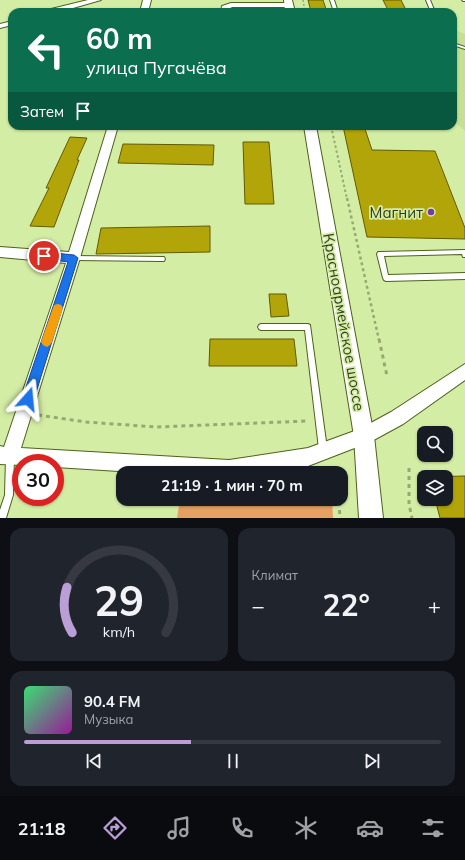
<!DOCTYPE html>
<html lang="ru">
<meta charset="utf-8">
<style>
:root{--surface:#171b24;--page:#20242c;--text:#f1f3f6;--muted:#9ea1a6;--line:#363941;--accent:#b99fd6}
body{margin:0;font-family:Mulish,sans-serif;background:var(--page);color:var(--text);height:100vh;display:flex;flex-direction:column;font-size:15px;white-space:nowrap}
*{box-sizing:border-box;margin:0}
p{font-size:13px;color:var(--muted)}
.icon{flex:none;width:22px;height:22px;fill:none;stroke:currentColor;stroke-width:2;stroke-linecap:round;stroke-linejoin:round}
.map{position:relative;height:518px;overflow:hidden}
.sheet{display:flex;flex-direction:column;gap:10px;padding:10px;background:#0d0f14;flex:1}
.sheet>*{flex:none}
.top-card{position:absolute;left:8px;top:8px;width:449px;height:122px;border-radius:12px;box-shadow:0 1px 3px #0004;background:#0b6e4f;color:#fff;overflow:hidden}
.tools{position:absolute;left:417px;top:426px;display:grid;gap:8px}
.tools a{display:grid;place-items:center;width:36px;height:36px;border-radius:8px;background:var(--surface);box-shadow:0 1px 3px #0004;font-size:20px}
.speed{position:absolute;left:12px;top:454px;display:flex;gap:8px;font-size:20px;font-weight:700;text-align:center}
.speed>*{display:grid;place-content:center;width:52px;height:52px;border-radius:50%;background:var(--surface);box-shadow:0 1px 3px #0004;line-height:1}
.speed .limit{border:6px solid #d22;background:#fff;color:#111}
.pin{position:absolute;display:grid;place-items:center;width:34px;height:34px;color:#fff;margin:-17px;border:2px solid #fff;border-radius:50%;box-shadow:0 1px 4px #0007}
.me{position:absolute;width:44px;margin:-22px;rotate:18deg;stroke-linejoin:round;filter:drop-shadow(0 0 3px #0008)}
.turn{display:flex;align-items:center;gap:14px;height:84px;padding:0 12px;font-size:18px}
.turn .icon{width:52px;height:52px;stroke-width:2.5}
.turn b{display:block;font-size:28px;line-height:34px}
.then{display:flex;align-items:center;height:38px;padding:0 12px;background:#0003;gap:8px;font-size:15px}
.big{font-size:30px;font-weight:700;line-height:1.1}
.sheet .tile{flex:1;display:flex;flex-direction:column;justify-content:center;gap:6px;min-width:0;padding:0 14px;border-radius:12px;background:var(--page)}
.sheet .dial{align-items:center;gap:0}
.dial svg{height:104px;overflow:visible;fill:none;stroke:var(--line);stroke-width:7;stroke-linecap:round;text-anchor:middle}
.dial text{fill:var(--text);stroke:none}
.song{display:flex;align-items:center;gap:12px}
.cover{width:48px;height:48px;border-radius:6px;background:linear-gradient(135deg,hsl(140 70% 55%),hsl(300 70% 35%))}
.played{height:4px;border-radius:2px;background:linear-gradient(90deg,var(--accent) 40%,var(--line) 40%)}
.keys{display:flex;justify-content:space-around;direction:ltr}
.heat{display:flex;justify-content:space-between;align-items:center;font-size:22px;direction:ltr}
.sheet .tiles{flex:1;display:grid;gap:10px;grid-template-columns:1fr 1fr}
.tile:last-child{grid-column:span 2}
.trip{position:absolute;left:116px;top:466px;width:232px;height:40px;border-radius:12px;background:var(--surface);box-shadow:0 1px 3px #0004;font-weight:700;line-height:40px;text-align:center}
.tabs{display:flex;height:64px;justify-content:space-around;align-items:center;background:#090b0e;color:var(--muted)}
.tabs .icon{width:28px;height:28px}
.tabs .on{color:var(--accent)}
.tabs b{font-size:18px;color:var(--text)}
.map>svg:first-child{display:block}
.built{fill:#c6e093}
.green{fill:#e4a160}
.building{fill:#b2a509;stroke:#625a02}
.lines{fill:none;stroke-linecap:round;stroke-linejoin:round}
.service-casing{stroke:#4d611c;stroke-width:2}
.minor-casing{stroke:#4d611c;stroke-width:2}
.tertiary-casing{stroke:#4d611c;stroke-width:2}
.path-far3{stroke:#96a972;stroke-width:1.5;stroke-dasharray:2 2;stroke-linecap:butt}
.path-far2{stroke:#96a972;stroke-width:2;stroke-dasharray:2.5 2.5;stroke-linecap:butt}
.path-far1{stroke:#96a972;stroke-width:2.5;stroke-dasharray:3 3;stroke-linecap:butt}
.path{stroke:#96a972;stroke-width:3;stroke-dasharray:4 4;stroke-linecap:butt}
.service{fill:#fff;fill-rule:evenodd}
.minor{fill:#fff;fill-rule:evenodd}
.tertiary{fill:#fff;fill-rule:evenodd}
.route{fill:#1a73e8;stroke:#114b97}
.slow{fill:#f59e0b}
.poi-dot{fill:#7539af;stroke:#d4eda5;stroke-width:1.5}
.labels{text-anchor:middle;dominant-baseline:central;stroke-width:3.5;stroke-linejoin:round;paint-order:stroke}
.poi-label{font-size:15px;fill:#323b1f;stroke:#d4eda5;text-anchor:end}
.street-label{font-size:15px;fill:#323b1f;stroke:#d4eda5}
</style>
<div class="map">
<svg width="465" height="518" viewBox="0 0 465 518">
<rect width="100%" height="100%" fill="#d4eda5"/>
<path class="built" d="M453 29 465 34V131L453 120Z"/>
<path class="green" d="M180 499H332L333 518H177Z"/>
<path class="building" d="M308 0H323L327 12H311Z
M383 0H401L407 12H389Z
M343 126H364L372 150 435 151 465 228V239L367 237Z
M70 137 87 138 77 160H79L54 227 30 226 49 188H46Z
M243 142H269L274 204H245Z
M123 144 214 145 213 165 118 163Z
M210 226V252L96 254 101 228Z
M269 294H286L289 316 271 317Z
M210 339H294L297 366H209Z
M465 476V518H440L435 499H446V477H429Z"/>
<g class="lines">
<g class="service-casing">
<path id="service" d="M330 0H334L337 9 336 12H332L333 9Z
M426 0H430L435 12H431Z
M462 0H465V1H463Z
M453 43 465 47V49L453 45Z
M465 250V257H463L462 254 384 256 388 275 465 273V279L386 281 384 280 383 278 377 254 378 252H380Z
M72 256 162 257H164L165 259 164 261H162L74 260H72L71 258Z
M261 324H308L310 325 327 449 326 452 323 453 320 452 319 449 305 330H261L259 329 258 327 259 325Z
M10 453 13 454 14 457 13 495 6 518H0V510L5 495 6 457 7 454Z"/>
</g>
<g class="minor-casing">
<path id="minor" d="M88 0H101L59 12H46L47 10Z
M143 0H151L148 12H140Z
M231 3H289L293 5 289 7H232L229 9V12H221L222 6Z
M12 21V25L0 28V24Z
M108 126H118L80 258 21 448 229 460 308 448 360 429 391 412 465 364V380L403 424 370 442 308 466 260 473H151L55 467V463H21V465L0 464V446L4 447 66 263 0 257V247L69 252Z"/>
</g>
<g class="tertiary-casing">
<path id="tertiary" d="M284 0H292L295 12H285Z
M304 126H316L374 436 383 518H359L354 436Z"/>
</g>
<path class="path-far3" d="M303 0 305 12"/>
<path class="path-far2" d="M331 126 347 199"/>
<path class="path-far1" d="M347 198 379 340"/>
<path class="path" d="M379 339 387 376
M38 415 86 422 156 427 308 421
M409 468V504L412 518
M339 502 340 518"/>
<use href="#service" class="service"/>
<use href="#minor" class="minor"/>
<use href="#tertiary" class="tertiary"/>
</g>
<path class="route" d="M44 252 74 255 78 258 34 399 32 403 28 404 24 403 22 399 68 262 41 258 40 256 41 253Z"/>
<path class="slow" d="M58 304 61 305 63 308 52 342 50 345 47 347 43 345 41 342 53 308 54 305Z"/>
<circle class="poi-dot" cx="431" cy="212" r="4"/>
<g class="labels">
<g class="poi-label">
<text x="423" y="212">Магнит</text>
</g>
<g class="street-label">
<text transform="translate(344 322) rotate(80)">Красноармейское шоссе</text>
</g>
</g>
</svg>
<div class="tools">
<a><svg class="icon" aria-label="search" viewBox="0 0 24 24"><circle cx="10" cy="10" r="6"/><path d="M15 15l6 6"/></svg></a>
<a><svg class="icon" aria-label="layers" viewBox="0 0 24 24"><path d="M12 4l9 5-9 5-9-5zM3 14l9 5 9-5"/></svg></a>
</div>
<div class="speed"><div class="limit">30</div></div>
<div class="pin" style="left:44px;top:256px;background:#d93025"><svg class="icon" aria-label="arrive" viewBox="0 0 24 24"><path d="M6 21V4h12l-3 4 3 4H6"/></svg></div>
<svg class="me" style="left:28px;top:399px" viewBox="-20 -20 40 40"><path d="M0-17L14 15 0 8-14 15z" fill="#1a73e8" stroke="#fff" stroke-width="4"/></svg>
<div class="trip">21:19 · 1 мин · 70 m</div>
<div class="top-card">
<div class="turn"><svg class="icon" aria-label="left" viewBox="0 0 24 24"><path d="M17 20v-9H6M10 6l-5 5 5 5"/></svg><div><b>60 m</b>улица Пугачёва</div></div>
<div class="then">Затем<svg class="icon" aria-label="arrive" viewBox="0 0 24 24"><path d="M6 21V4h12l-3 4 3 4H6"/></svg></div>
</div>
</div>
<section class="sheet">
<div class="tiles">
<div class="tile dial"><svg viewBox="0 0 100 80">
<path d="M14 69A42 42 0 1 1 86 69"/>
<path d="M14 69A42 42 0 0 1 10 34" stroke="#b99fd6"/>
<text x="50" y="56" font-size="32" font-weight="700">29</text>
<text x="50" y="72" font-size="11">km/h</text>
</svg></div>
<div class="tile"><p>Климат</p>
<div class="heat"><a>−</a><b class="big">22°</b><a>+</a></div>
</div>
<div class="tile">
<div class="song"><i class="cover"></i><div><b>90.4 FM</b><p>Музыка</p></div></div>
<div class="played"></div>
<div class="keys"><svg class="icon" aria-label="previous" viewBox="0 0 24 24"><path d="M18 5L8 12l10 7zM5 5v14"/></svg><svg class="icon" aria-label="pause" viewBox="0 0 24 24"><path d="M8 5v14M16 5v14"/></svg><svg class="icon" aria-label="next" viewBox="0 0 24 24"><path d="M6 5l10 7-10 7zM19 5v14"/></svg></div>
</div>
</div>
</section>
<nav class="tabs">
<b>21:18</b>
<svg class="icon on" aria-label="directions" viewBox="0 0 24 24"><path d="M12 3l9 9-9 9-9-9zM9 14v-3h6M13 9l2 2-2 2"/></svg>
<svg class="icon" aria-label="music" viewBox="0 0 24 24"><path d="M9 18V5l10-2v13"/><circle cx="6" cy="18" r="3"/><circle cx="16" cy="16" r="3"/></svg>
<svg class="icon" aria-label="phone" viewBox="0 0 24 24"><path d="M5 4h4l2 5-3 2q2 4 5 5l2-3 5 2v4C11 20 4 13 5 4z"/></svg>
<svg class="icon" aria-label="climate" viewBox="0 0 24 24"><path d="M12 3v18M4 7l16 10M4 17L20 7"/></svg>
<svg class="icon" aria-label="car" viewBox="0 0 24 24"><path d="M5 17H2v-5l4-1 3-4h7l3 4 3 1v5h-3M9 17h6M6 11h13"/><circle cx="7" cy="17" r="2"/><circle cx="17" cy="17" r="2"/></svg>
<svg class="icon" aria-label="filters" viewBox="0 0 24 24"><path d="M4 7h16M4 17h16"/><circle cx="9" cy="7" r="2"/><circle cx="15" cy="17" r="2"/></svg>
</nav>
